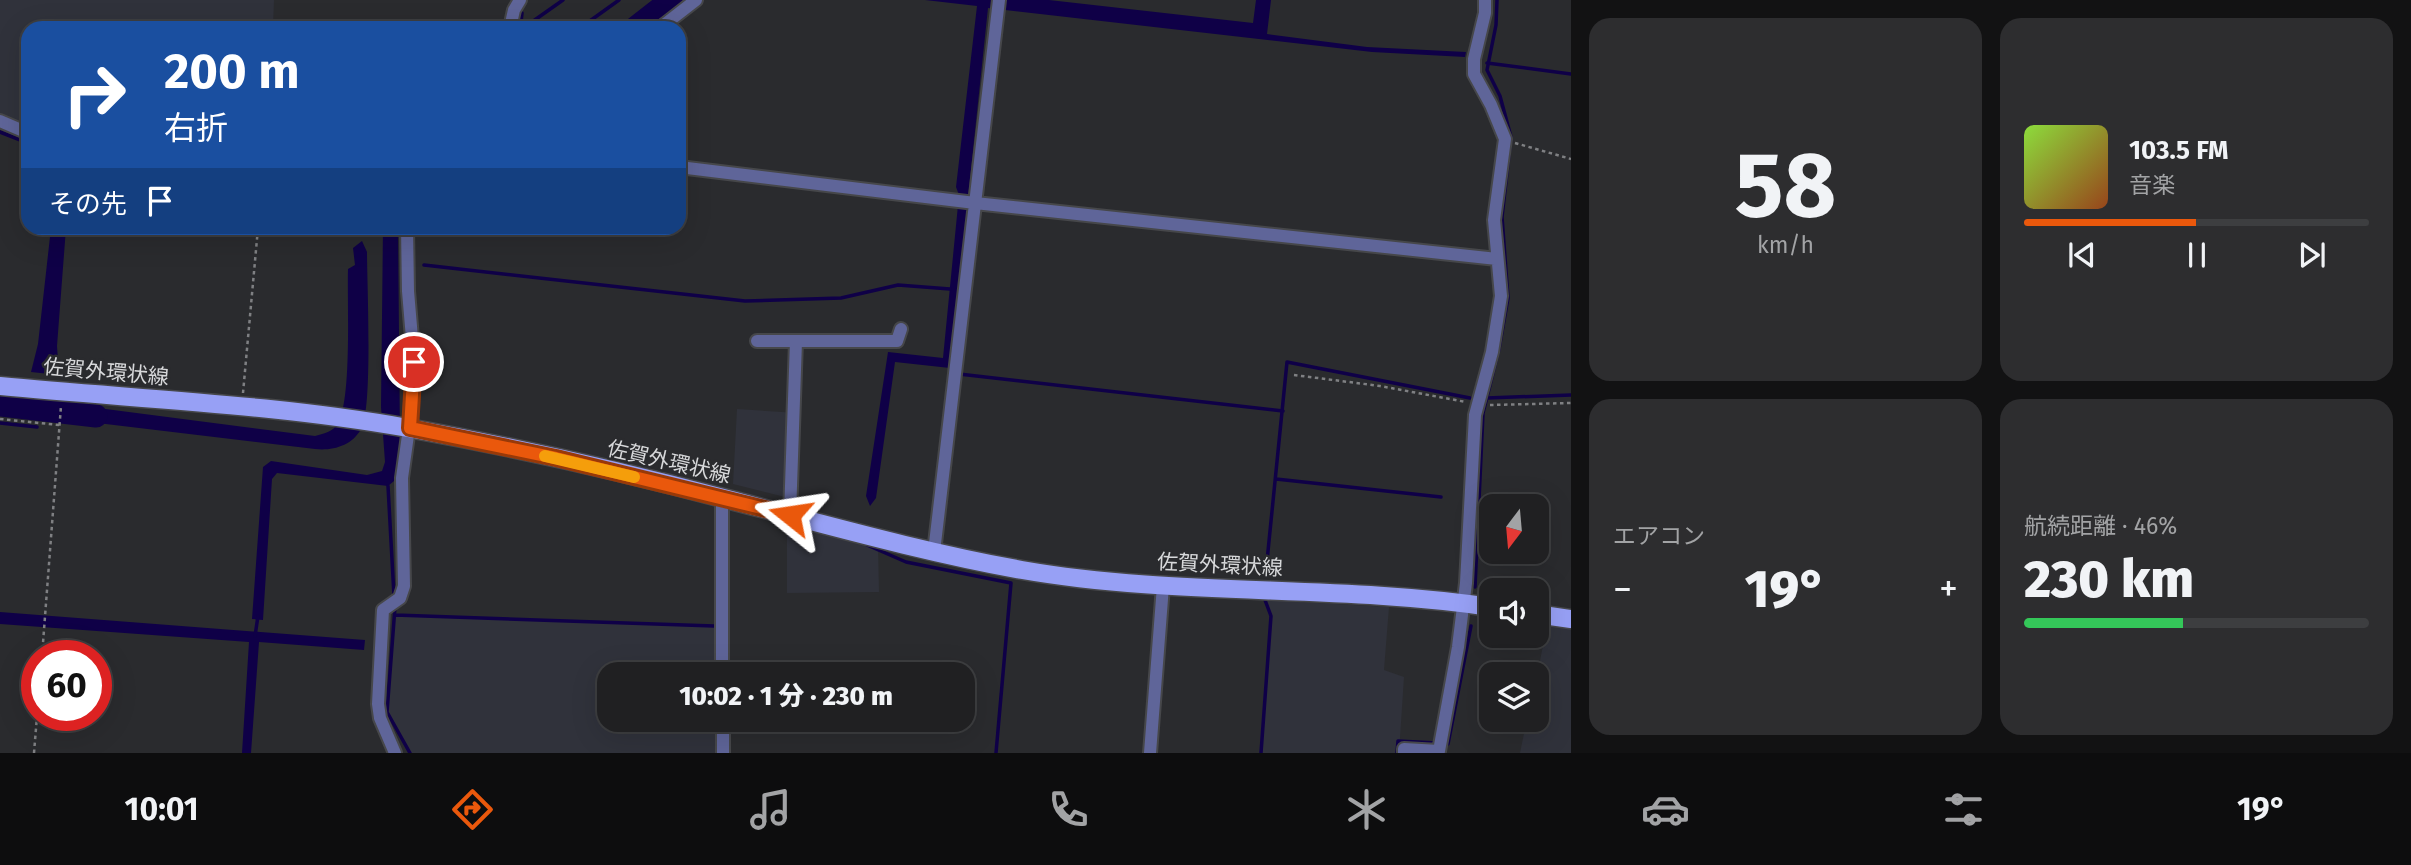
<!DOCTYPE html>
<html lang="ja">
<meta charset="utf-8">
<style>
:root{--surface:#202022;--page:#2d2d2f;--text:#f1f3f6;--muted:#a2a3a5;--line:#3d3e40;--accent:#ea580c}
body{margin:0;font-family:"Fira Sans","Noto Sans JP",sans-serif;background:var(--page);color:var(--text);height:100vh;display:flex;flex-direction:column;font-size:26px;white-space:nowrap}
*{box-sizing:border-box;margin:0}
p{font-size:23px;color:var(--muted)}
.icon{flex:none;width:38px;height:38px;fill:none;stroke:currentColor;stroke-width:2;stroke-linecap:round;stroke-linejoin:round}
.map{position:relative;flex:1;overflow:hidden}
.sheet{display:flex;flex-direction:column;gap:18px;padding:18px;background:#121213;width:840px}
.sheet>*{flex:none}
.guide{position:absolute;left:21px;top:21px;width:665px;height:214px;border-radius:21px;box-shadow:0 7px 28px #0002,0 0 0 2px var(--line);background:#1a4fa0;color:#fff;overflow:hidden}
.needle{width:46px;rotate:196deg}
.tools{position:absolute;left:1479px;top:494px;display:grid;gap:14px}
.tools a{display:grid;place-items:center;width:70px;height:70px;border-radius:14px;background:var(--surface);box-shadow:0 7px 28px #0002,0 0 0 2px var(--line);font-size:35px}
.speed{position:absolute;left:21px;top:640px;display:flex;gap:14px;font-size:35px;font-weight:700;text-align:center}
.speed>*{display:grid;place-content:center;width:91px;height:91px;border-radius:50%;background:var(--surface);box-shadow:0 7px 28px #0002,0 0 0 2px var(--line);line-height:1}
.speed .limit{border:10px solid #d22;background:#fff;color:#111}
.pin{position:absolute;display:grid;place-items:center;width:60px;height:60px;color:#fff;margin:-30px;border:4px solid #fff;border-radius:50%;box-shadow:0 2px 7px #0007}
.me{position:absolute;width:77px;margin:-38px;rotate:285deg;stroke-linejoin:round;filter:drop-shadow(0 0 5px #0008)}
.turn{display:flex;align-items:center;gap:24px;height:147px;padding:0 28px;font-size:32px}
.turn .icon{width:91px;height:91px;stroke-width:2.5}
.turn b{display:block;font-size:49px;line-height:60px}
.then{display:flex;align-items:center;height:66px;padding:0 28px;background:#0003;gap:14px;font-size:26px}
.big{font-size:52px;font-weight:800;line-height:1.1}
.sheet .tile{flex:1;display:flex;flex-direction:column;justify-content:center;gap:10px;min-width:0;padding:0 24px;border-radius:21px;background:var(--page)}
.sheet .dial{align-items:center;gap:0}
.dial b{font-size:91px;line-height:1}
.song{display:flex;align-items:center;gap:21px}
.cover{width:84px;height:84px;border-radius:10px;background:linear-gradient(135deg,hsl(90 70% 55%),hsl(20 70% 35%))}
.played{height:7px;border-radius:4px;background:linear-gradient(90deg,var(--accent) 50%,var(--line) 50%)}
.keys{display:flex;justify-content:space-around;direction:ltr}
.heat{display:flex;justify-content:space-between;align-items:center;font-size:38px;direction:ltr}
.charge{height:10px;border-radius:5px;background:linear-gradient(90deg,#34c759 46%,var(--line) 0)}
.sheet .tiles{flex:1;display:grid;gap:18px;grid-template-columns:repeat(2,1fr)}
.trip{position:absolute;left:597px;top:662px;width:378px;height:70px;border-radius:21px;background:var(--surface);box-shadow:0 7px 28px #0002,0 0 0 2px var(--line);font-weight:800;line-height:70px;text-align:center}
.menu{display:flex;height:112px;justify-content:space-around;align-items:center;background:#0d0d0e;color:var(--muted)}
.menu .icon{width:49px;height:49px}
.menu .current{color:var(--accent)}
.menu b{font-size:32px;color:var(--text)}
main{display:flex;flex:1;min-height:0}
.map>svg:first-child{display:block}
.built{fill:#30323b}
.water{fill:#0f0047}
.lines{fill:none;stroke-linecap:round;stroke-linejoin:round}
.stream{stroke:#0f0047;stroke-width:3.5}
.river{stroke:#0f0047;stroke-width:23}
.street-casing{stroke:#46474a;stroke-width:16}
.primary-casing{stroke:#46474a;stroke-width:21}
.path{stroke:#7f8083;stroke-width:2.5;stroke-dasharray:3.5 3.5;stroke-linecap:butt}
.street{stroke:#5f6599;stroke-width:12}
.primary{stroke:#97a0f5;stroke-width:18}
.route-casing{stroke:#983908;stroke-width:18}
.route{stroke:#ea580c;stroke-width:12}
.slow{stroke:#f59e0b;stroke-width:12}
.labels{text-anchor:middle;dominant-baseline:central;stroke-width:5;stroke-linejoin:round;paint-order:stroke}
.street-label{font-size:21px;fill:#d7d8da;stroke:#2a2b2e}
</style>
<main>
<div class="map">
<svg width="1571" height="753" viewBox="0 0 1571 753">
<rect width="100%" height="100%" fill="#2a2b2e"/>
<path class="built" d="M0 0H274L273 28H28V127L0 115Z
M737 409 798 413 797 500 733 484Z
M787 524 878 544 879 592 787 593Z
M1265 600 1389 607 1384 670 1404 677 1399 753H1261L1271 616Z
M395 615 714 626V674H609V719H715L716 753H410L387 712Z
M1547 625 1571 629V753H1520L1527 719H1536L1537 676Z"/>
<path class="water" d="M925 0H1049L1253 23 1256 0H1271L1267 34 1367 47 1466 52 1465 57 1372 52 988 8 950 368 895 362 876 498 870 506 866 496 888 352 943 358 959 195 956 187 977 6Z
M51 228H66L57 346 59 375 31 372 38 344Z
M383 228H398L400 440 394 481 388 486 277 473 272 479 263 620 252 619 263 467 271 461 367 475 382 471 385 462 381 407Z
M362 241 367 252C367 283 373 409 361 429 352 446 332 451 315 449L64 419 67 404 315 436C325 433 333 432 338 423 352 398 347 301 348 269L355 265 353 248Z
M0 397 53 403 51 418 0 413Z
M0 612 365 640 364 650 259 642 251 753H242L249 642 0 624Z"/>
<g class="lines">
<path class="stream" d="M522 13 521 22 529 24 563 0
M580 28 619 0
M1487 63 1571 74
M0 132 28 143
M424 265 745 301 841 298 898 285 950 289
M959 374 1283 411
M1487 398 1571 395
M0 423 37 427
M1276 479 1441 497
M388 486 394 596
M867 545 906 562 1011 583 996 753
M1266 571 1287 362 1470 398
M1475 587 1483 413 1499 349 1508 298 1502 217 1511 137 1500 96 1487 70 1496 25 1497 0
M395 607 387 712 410 753
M395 615 714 626
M255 636 258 616
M1444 744H1448L1471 626
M1261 753 1271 616 1265 600
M1397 753 1398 741 1436 743"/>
<path class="river" d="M635 28 671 0
M0 405 96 416"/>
<g class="street-casing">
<path id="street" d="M510 28 514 10 520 0
M660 28 696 0
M0 121 28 133
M679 167 975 203 1497 259
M757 341H897L901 329
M722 497V674
M790 515 796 341
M934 552 999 0
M723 719V753
M395 753 380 718 378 704 383 610 400 598 404 586 402 478 409 428 414 362 408 291 407 228
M1150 753 1163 586
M1404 753V749L1439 751 1458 647 1466 583 1475 415 1492 352 1501 296 1494 220 1505 139 1491 105 1474 74V59L1485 13V0"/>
</g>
<g class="primary-casing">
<path id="primary" d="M0 386C136 399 273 404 408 428 515 447 622 471 727 499 824 524 922 552 1022 570 1177 597 1336 584 1491 607
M1536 614 1571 619"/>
</g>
<path class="path" d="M1515 143 1571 159
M1294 375 1380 386 1466 402
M243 393 258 228
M1490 405 1571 403
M0 419 59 425
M42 656 61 406
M34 753 37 716"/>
<use href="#street" class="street"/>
<use href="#primary" class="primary"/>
</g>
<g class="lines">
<g class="route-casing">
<path id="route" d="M414 362 410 428 556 458 790 515"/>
</g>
<use href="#route" class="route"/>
<path class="slow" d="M545 456 634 477"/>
</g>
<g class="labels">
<g class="street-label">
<text transform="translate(106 372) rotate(5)">佐賀外環状線</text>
<text transform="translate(669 462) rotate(13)">佐賀外環状線</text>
<text transform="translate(1220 565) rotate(3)">佐賀外環状線</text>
</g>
</g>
</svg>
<div class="tools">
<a><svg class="needle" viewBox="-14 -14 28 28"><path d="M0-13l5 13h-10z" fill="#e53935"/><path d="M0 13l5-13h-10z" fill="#a2a3a5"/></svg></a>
<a><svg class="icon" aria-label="sound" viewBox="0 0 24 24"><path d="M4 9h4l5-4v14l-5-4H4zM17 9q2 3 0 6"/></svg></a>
<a><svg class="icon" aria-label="layers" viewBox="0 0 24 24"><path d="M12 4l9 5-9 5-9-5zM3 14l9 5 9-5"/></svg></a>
</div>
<div class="speed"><div class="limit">60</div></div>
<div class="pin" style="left:414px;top:362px;background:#d93025"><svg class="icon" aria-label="arrive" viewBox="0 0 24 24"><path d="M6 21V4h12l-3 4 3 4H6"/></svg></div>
<svg class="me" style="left:790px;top:515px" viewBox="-20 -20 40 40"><path d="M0-17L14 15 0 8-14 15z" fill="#ea580c" stroke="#fff" stroke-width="4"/></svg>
<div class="trip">10:02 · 1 分 · 230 m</div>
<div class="guide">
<div class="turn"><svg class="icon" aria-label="right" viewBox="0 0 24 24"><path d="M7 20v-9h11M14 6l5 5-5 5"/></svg><div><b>200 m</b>右折</div></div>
<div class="then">その先<svg class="icon" aria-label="arrive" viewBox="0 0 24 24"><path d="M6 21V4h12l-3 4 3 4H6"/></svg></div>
</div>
</div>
<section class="sheet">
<div class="tiles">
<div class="tile dial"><b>58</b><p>km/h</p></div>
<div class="tile">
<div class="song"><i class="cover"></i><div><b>103.5 FM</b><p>音楽</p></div></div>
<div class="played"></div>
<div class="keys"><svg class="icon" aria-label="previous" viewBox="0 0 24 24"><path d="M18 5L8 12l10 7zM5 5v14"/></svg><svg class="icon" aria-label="pause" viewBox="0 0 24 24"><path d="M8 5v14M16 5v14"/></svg><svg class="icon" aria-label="next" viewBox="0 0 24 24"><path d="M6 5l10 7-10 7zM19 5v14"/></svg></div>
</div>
<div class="tile"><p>エアコン</p>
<div class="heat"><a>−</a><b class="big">19°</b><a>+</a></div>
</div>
<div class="tile"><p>航続距離 · 46%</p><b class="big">230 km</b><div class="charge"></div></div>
</div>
</section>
</main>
<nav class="menu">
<b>10:01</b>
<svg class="icon current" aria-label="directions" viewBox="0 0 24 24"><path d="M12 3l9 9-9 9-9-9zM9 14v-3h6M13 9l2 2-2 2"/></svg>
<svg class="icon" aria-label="music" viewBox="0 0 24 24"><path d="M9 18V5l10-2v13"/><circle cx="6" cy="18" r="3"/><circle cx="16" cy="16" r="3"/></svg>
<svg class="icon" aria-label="phone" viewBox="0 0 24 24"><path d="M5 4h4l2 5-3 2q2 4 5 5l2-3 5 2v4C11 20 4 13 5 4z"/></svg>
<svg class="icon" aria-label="climate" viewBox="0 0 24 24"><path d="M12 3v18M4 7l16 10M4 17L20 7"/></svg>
<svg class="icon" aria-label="car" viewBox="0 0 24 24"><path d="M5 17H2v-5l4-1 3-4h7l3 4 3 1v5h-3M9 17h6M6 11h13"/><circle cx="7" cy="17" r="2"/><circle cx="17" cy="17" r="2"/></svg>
<svg class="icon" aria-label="filters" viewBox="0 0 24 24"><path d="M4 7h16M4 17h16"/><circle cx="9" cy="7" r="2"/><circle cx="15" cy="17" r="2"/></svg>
<b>19°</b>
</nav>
